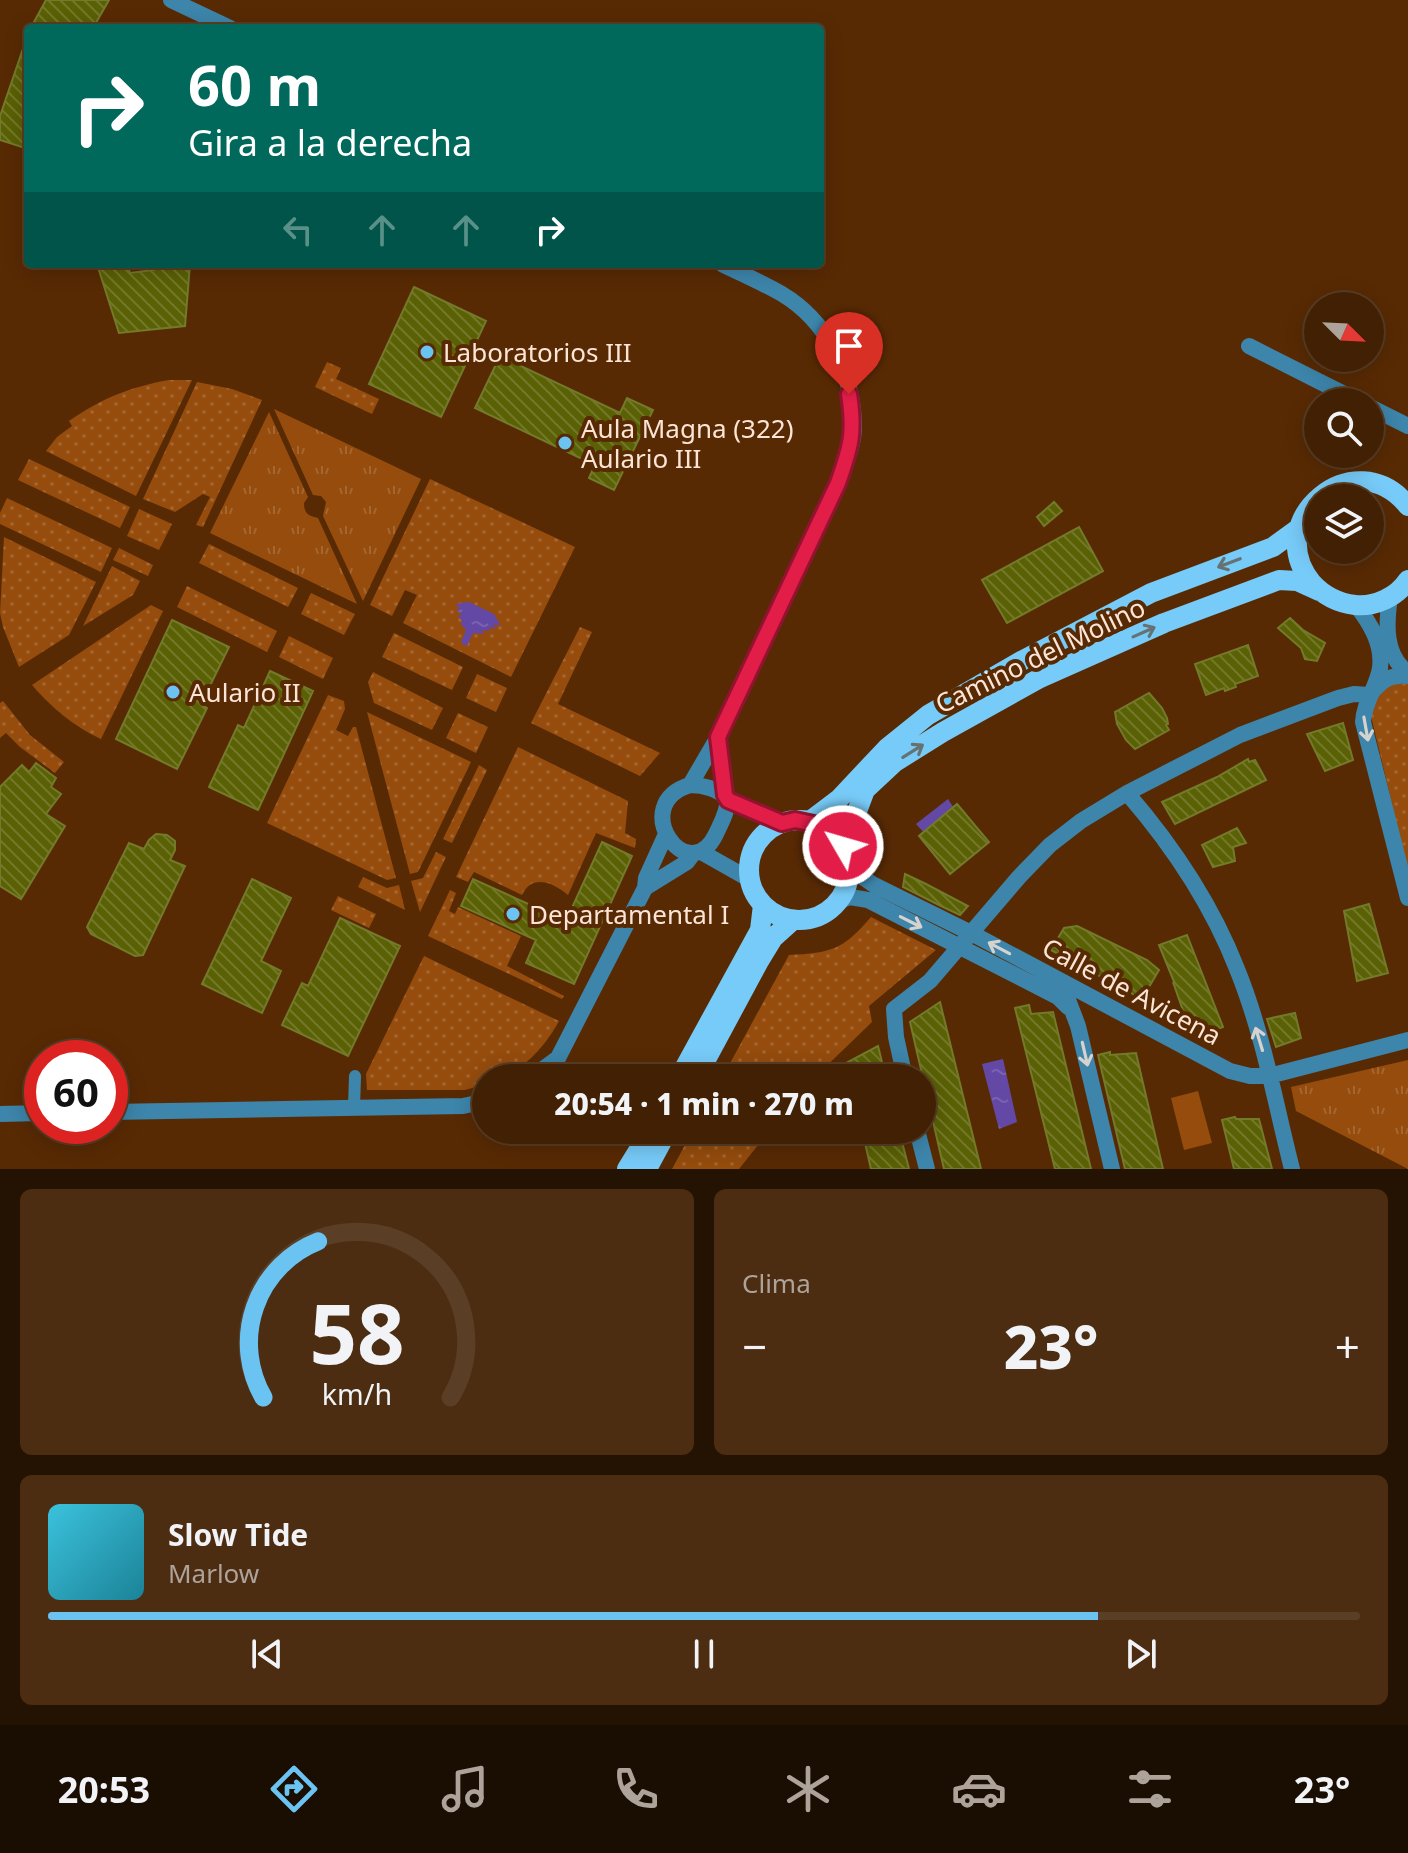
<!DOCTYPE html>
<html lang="es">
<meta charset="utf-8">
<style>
:root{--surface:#422003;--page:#4c2d12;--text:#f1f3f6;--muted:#aea39a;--line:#5a3e25;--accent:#6bc3f2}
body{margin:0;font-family:"Noto Sans",sans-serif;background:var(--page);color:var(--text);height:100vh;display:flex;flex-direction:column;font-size:30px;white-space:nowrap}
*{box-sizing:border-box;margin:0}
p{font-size:26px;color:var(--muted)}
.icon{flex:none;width:44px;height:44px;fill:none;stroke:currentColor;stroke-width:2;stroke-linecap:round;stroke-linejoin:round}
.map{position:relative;height:1169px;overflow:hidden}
.panel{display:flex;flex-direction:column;gap:20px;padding:20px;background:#241202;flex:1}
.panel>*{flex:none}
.banner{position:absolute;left:24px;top:24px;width:800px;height:244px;border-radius:8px;box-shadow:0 4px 20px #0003,0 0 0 2px var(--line);background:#00695c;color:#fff;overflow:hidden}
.needle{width:52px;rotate:114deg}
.tools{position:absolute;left:1304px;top:292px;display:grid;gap:16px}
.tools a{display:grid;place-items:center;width:80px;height:80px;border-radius:50%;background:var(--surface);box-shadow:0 4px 20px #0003,0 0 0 2px var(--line);font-size:40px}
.speed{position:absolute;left:24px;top:1040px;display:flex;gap:16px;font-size:40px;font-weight:700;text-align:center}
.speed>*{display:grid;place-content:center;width:104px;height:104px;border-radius:50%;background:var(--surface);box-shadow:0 4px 20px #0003,0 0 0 2px var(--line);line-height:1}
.speed .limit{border:12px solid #d22;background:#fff;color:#111}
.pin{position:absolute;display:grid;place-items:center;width:68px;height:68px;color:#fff;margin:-82px -34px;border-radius:50% 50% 50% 0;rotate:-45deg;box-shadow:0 0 8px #0007}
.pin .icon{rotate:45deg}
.me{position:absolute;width:88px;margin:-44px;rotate:308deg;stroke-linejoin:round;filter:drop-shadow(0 0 6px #0008)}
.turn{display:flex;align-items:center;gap:28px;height:168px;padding:0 32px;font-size:36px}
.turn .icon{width:104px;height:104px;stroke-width:2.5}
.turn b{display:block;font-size:56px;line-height:68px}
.lanes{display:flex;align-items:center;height:76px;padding:0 32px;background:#0003;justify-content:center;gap:40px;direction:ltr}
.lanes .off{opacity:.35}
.big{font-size:60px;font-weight:800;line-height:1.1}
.panel .widget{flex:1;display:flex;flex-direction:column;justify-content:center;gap:12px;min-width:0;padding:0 28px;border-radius:12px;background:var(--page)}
.panel .dial{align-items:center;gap:0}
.dial svg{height:208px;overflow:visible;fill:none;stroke:var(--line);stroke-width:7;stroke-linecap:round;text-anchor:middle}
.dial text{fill:var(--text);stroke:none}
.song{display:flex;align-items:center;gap:24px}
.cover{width:96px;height:96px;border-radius:12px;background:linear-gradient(135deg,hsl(190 70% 55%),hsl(190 70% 35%))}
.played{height:8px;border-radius:4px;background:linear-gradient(90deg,var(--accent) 80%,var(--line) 80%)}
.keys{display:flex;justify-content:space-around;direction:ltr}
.heat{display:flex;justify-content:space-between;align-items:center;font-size:44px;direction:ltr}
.panel .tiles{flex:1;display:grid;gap:20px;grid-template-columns:1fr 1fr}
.widget:last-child{grid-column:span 2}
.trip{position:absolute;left:472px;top:1064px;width:464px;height:80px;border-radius:40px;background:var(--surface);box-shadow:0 4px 20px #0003,0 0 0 2px var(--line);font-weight:800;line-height:80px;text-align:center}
.tabs{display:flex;height:128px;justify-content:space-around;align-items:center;background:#1a0d01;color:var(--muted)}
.tabs .icon{width:56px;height:56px}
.tabs .on{color:var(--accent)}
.tabs b{font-size:36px;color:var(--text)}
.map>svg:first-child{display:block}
.grass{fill:url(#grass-tufts)}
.park{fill:url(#park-dots)}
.pitch{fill:#954c0d}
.water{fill:url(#water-ripples)}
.building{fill:url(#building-back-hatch);stroke:#737a2a;stroke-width:2}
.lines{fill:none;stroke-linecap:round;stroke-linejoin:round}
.pedestrian{stroke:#3d85ab;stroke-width:12}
.minor{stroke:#3d85ab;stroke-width:16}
.tertiary{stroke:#3d85ab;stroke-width:16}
.primary{stroke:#77cbf8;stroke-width:20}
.oneway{stroke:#667272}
.oneway2{stroke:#d6d2ce}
.route-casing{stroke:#92132f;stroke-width:20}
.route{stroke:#e11d48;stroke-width:14}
.poi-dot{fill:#6bc3f2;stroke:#582a04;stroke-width:3}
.labels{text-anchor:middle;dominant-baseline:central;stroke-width:8;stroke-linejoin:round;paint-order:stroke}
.poi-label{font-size:26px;fill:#fce5d7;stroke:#582a04;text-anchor:start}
.street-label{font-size:26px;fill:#fce5d7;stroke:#582a04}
</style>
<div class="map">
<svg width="1408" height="1169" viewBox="0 0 1408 1169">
<defs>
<pattern id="grass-tufts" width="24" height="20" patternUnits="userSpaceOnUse" patternTransform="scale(2)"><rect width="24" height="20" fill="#954c0d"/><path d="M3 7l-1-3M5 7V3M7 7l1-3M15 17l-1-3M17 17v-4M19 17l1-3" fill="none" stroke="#a56630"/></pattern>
<pattern id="park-dots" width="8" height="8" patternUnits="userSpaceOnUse" patternTransform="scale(2)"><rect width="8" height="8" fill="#954c0d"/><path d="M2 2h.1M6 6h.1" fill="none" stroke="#a56630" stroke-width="1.8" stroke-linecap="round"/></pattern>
<pattern id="water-ripples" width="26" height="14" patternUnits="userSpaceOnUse" patternTransform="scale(2)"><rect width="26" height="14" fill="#6348a5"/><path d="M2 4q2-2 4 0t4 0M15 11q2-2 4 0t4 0" fill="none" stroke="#7a62b1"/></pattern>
<pattern id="building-back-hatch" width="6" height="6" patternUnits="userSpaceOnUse" patternTransform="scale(2)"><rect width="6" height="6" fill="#5a6004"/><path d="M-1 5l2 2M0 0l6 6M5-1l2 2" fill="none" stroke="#737728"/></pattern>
</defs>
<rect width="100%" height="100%" fill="#582a04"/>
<path class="grass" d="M274 409 421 479 363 601 323 516 326 502 321 496 313 495Z
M269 412 308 497 304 503C304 513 308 516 318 518L357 604 210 533Z
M1408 1060V1169L1296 1111 1291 1087Z"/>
<path class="park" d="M327 362 341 368 336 379 379 399 372 414 315 387Z
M169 380H192L136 496 46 451 57 437 72 426 69 421C102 398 130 387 169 380Z
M197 382 232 389 262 400 203 527 196 525 210 497 203 494 175 512 143 499Z
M29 459 130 507 120 528 18 480Z
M430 479 575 547 511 677 403 623 417 595 405 590 392 616 370 605Z
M7 498 112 548 101 572 0 524V513Z
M139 509 172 524 159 550 127 536Z
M4 537 96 582 69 635 19 667 3 627 0 613Z
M209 544 298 588 288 607 199 563Z
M119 548 153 565 148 576 113 560Z
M112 566 140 581 133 595 83 626Z
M187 586 277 631 267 652 177 607Z
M311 593 355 614 344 635 301 614Z
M151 605 163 611 101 739C73 726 52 708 32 685Z
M580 627 592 632 558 704 660 753 640 776 531 723Z
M394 633 463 667 452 690 382 657Z
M289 636 333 658 323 679 279 657Z
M373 672 443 708 432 730 374 703 368 682Z
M477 674 507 688 496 712 466 698Z
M1393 683 1408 684V871L1370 712 1383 687Z
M328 695 344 701 345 709 336 730 348 736 353 727H356L396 878 387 880 267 823Z
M3 701 30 735 64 762 55 773 20 747 6 733 0 738V703Z
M367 712 471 762 418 872 410 874Z
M458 713 488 727 476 753 446 738Z
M518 747 628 801 625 833 636 839 635 848 596 833 568 895C554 883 532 873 522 895L474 872 468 882 456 877Z
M479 765 487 770 452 843 443 839Z
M436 852 446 857 420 912 411 881 423 878Z
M363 877 387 888 399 885 405 910 358 887Z
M450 890 456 893 449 911 455 914 458 907 521 936 507 966 564 996 562 999 428 936Z
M338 896 376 914 369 928 331 910Z
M871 917 936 950 869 1006 872 1022 814 1078H722L789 955C831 953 843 950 871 917Z
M424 956 559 1021C544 1048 519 1078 486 1078V1084L465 1090H367L366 1074Z
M693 1130H770L739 1169H672Z"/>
<path class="pitch" d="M1198 1091 1212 1143 1184 1150 1171 1098Z"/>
<path class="water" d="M469 602 494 614 501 626 494 624 496 629 489 627 490 631 482 630 484 634 473 633 467 646 461 643 466 630 460 623 463 622 458 616 462 614 456 610 460 608 455 604Z
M948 799 957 813 928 837 916 824Z
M1003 1059 1017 1122 999 1129 982 1064Z"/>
<path class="building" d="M46 0H109L93 28H36L37 23 34 22Z
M26 40 28 41V149L0 140V116Z
M97 264H127L130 273 154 270 153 264H190L185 326 119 333Z
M414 287 486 321 441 417 369 384Z
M500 356 620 413 627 398 653 410 614 490 589 478 595 465 475 408Z
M1054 502 1062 511 1044 526 1037 517Z
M1079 527 1103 571 1007 623 982 580Z
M1290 618 1303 630 1325 643 1317 661 1305 659 1301 648 1278 628Z
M172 620 229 647 201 704 207 708 177 769 116 739Z
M1248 645 1258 676 1235 684 1236 687 1225 691 1224 688 1206 695 1195 664Z
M270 671 313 691 258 810 209 787 238 725 244 728Z
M1149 693 1162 708 1167 718 1168 724 1166 725 1169 730 1135 749 1126 740 1117 724 1115 712Z
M1343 723 1353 760 1325 771 1307 734Z
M1248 759 1249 762 1255 760 1266 780 1175 824 1162 802 1217 777Z
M36 763 56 778 51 787 61 794 46 814 65 826 21 899 0 886V787L22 765 29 772Z
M957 804 989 842 950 874 919 836Z
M1237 828 1246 843 1233 847 1235 861 1213 867 1202 845Z
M156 834 167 835 175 841V850L170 860 185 866 143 955 135 956 91 934 87 927 129 843 144 849 149 840Z
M602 842 632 856 574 984 526 963 536 940 461 906 473 879 566 921Z
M905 874 926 884 968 906 960 915 939 905 903 887Z
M252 879 291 898 261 961 281 971 262 1013 202 984Z
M1369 904 1388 973 1357 981 1344 911Z
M340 918 400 946 348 1056 282 1025 302 983 308 986Z
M1077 926 1147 960 1159 970 1142 999 1051 950 1064 928Z
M1187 935 1223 1027 1198 1037 1187 1022 1173 982 1175 984 1159 945Z
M940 1002 981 1169H944L910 1022Z
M1029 1005 1031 1014 1053 1012 1091 1169H1055L1015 1008Z
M1295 1013 1301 1038 1276 1047 1267 1019Z
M878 1046 886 1078H850L846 1063Z
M1110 1052V1055L1136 1053 1163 1169H1125L1098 1055Z
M1235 1117 1236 1119H1259L1272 1169H1234L1222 1120Z
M862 1130H899L909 1169H871Z"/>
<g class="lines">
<path class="pedestrian" d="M354 1108 355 1076"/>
<path class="minor" d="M171 0 230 28
M1249 346 1360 402
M1370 407 1408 426
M718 739 725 795
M690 785 718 737 838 483C845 464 855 444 854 423 852 372 827 321 782 294 763 283 742 274 722 264
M690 785C703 785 720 789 728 800 727 813 721 823 716 834 688 891 627 804 690 785Z
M1127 793C1172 845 1212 905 1237 969 1263 1033 1275 1102 1292 1169
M728 800 782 823
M703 853 749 879
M849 868 874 885 973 934 1230 1071 1250 1076H1269L1408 1040
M645 888 687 862 693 854
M839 901 850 897 868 900 1058 997 1068 1007
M1067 997 1078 1026 1112 1169
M531 1078 558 1058 645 888 646 878 666 834
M905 1078 896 1037 894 1009 930 981 1019 877 1050 845 1081 821 1127 793 1240 735 1338 698 1354 694 1369 695C1382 681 1388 674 1408 676
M110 1112 463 1106 486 1101
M0 1114 42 1113
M917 1130 927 1169"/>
<path class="tertiary" d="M1390 597C1386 624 1384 655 1408 673
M1356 605C1370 623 1383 644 1380 668 1377 687 1364 702 1363 722L1408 898"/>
<path class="primary" d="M1408 506C1355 440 1260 520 1312 583 1323 595 1338 603 1355 605 1375 607 1397 597 1408 580
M749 870a50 50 0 1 1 100 0a50 50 0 1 1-100 0Z
M810 821 839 799 887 748 928 715 1023 660 1151 593 1273 547 1299 528
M849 860 856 814 865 790 895 762 943 732 1040 678 1164 623 1279 580 1297 581 1319 591
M679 1078 760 930 763 905
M696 1078 759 961 773 938 793 920
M627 1169 651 1130
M647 1169 668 1130"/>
</g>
<defs><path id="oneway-shaft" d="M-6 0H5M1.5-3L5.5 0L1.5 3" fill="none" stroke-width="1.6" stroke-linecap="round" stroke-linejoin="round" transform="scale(2)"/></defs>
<g class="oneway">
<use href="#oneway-shaft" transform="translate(1229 563) rotate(159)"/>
<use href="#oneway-shaft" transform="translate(1144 632) rotate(-24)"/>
<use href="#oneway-shaft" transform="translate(913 751) rotate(-32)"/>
</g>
<g class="oneway2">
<use href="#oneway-shaft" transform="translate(1366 729) rotate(80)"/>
<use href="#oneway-shaft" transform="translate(911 922) rotate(27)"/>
<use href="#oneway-shaft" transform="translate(999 948) rotate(-152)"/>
<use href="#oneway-shaft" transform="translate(1259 1039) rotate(-107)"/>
<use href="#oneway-shaft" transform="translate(1085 1054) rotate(77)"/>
</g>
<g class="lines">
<g class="route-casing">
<path id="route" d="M843 846 835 834 823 826 795 820 782 823 728 800 725 795 718 737 838 483C851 446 855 433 849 394"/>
</g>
<use href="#route" class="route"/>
</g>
<g class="poi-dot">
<circle cx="427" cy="352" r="8"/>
<circle cx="565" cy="443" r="8"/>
<circle cx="173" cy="692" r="8"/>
<circle cx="513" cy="914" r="8"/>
</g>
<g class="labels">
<g class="poi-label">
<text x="443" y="352">Laboratorios III</text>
<text x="581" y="428">Aula Magna (322)<tspan x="581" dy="30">Aulario III</tspan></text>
<text x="189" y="692">Aulario II</text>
<text x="529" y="914">Departamental I</text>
</g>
<g class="street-label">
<text transform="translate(1040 655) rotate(-26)">Camino del Molino</text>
<text transform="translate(1132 991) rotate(28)">Calle de Avicena</text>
</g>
</g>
</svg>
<div class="tools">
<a><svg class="needle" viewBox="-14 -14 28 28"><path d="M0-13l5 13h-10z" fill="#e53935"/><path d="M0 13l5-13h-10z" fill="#aea39a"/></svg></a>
<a><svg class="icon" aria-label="search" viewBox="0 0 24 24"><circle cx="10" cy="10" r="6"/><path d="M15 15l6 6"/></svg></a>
<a><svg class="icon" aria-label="layers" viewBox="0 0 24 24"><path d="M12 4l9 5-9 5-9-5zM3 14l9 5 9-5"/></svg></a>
</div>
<div class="speed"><div class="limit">60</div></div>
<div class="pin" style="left:849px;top:394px;background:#d93025"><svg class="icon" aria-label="arrive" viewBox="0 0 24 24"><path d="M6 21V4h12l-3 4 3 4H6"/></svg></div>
<svg class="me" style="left:843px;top:846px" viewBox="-20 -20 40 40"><circle r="17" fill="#e11d48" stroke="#fff" stroke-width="3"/><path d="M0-11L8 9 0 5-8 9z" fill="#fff"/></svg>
<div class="trip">20:54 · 1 min · 270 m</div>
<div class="banner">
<div class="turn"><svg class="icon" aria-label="right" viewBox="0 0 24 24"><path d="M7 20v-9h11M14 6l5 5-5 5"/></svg><div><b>60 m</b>Gira a la derecha</div></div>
<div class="lanes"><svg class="icon off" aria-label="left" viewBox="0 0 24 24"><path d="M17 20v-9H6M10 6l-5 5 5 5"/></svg><svg class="icon off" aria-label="ahead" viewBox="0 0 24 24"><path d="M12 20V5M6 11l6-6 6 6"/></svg><svg class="icon off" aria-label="ahead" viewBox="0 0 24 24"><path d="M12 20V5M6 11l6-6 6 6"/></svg><svg class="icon" aria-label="right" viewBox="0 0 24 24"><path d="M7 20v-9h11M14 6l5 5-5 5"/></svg></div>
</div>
</div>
<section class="panel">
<div class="tiles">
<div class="widget dial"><svg viewBox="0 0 100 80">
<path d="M14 69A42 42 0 1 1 86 69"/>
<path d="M14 69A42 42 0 0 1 35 9" stroke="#6bc3f2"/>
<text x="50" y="56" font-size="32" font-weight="700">58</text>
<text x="50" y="72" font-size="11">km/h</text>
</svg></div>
<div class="widget"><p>Clima</p>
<div class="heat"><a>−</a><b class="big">23°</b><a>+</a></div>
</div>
<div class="widget">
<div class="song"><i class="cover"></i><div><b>Slow Tide</b><p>Marlow</p></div></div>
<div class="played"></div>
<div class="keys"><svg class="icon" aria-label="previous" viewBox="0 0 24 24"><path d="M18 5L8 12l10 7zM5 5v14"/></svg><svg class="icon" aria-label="pause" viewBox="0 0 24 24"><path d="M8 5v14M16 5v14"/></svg><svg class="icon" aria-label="next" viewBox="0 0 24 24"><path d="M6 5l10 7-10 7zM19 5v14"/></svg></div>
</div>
</div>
</section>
<nav class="tabs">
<b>20:53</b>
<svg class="icon on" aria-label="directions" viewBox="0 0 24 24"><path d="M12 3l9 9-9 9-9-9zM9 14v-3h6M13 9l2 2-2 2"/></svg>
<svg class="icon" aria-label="music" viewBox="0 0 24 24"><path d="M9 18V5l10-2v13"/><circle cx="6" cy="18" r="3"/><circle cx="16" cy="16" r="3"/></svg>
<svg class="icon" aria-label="phone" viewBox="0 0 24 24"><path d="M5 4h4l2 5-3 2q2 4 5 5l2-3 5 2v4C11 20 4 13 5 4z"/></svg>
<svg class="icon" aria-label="climate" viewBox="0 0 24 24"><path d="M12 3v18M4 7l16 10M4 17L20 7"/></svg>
<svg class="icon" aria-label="car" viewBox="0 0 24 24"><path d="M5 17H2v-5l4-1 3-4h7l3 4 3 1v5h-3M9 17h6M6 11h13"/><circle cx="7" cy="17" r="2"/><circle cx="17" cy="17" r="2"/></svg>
<svg class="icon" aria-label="filters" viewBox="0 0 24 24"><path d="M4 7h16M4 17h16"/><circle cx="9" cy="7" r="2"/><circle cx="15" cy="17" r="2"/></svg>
<b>23°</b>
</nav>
